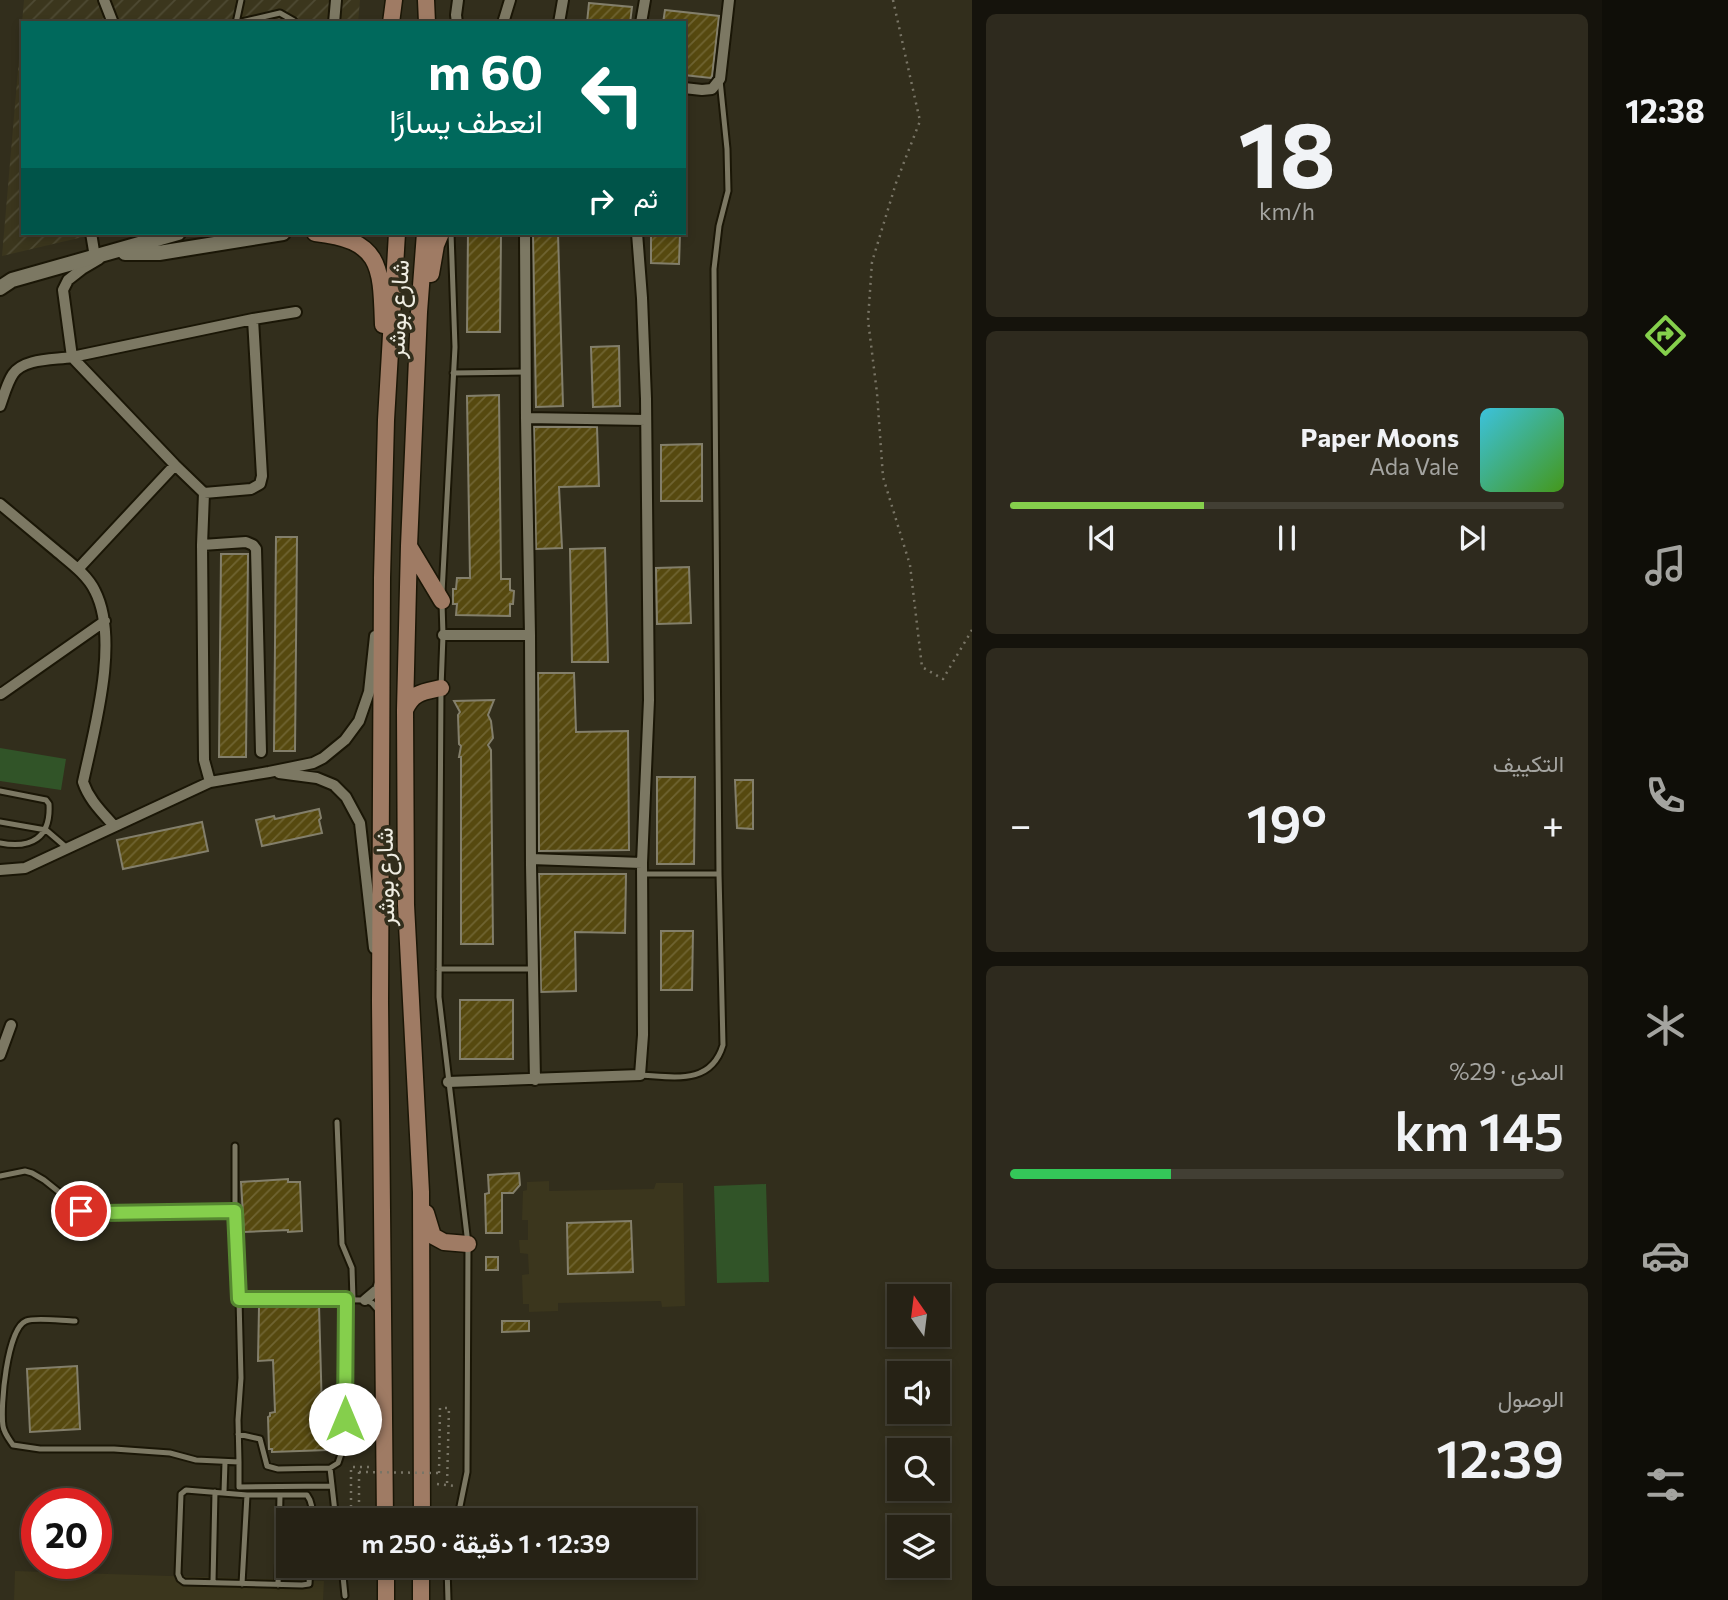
<!DOCTYPE html>
<html lang="ar">
<meta charset="utf-8">
<style>
:root{--surface:#262215;--page:#2e2a1e;--text:#f1f3f6;--muted:#a4a4a0;--line:#423f34;--accent:#85cf4c}
body{margin:0;font-family:Commissioner,Vazirmatn,sans-serif;background:var(--page);color:var(--text);direction:rtl;height:100vh;display:flex;flex-direction:column;font-size:26px;white-space:nowrap}
*{box-sizing:border-box;margin:0}
p{font-size:23px;color:var(--muted)}
.icon{flex:none;width:38px;height:38px;fill:none;stroke:currentColor;stroke-width:2;stroke-linecap:round;stroke-linejoin:round}
.map{position:relative;flex:1;overflow:hidden;direction:ltr}
.panel{display:flex;flex-direction:column;gap:14px;padding:14px;background:#15130c;width:630px}
.panel>*{flex:none}
.banner{position:absolute;left:21px;top:21px;width:665px;height:214px;border-radius:0px;box-shadow:0 4px 10px #0003,0 0 0 2px var(--line);direction:rtl;background:#00695c;color:#fff;overflow:hidden}
.needle{width:46px;rotate:346deg}
.controls{position:absolute;left:887px;top:1284px;display:grid;gap:14px}
.controls a{display:grid;place-items:center;width:63px;height:63px;border-radius:0px;background:var(--surface);box-shadow:0 4px 10px #0003,0 0 0 2px var(--line);font-size:35px}
.speed{position:absolute;left:21px;top:1488px;display:flex;gap:14px;font-size:35px;font-weight:700;text-align:center}
.speed>*{display:grid;place-content:center;width:91px;height:91px;border-radius:50%;background:var(--surface);box-shadow:0 4px 10px #0003,0 0 0 2px var(--line);line-height:1}
.speed .limit{border:10px solid #d22;background:#fff;color:#111}
.pin{position:absolute;display:grid;place-items:center;width:60px;height:60px;color:#fff;margin:-30px;border:4px solid #fff;border-radius:50%;box-shadow:0 2px 7px #0007}
.me{position:absolute;width:77px;margin:-38px;rotate:0deg;stroke-linejoin:round;filter:drop-shadow(0 0 5px #0008)}
.turn{display:flex;align-items:center;gap:24px;height:147px;padding:0 28px;font-size:32px}
.turn .icon{width:91px;height:91px;stroke-width:2.5}
.turn b{display:block;font-size:49px;line-height:60px}
.then{display:flex;align-items:center;height:66px;padding:0 28px;background:#0003;gap:14px;font-size:26px}
.big{font-size:52px;font-weight:600;line-height:1.1}
.panel .tile{flex:1;display:flex;flex-direction:column;justify-content:center;gap:10px;min-width:0;padding:0 24px;border-radius:10px;background:var(--page)}
.panel .dial{align-items:center;gap:0}
.dial b{font-size:91px;line-height:1}
.song{display:flex;align-items:center;gap:21px}
.cover{width:84px;height:84px;border-radius:10px;background:linear-gradient(135deg,hsl(190 70% 55%),hsl(100 70% 35%))}
.played{height:7px;border-radius:4px;background:linear-gradient(90deg,var(--accent) 35%,var(--line) 35%)}
.keys{display:flex;justify-content:space-around;direction:ltr}
.heat{display:flex;justify-content:space-between;align-items:center;font-size:38px;direction:ltr}
.charge{height:10px;border-radius:5px;background:linear-gradient(90deg,#34c759 29%,var(--line) 0)}
.trip{position:absolute;left:276px;top:1508px;width:420px;height:70px;border-radius:0px;background:var(--surface);box-shadow:0 4px 10px #0003,0 0 0 2px var(--line);font-weight:600;line-height:70px;text-align:center;direction:rtl}
main{display:flex;flex:1;min-height:0}
.dock{display:flex;flex-direction:column;width:126px;justify-content:space-around;align-items:center;background:#0f0e08;color:var(--muted)}
.dock .icon{width:49px;height:49px}
.dock .selected{color:var(--accent)}
.dock b{font-size:32px;color:var(--text)}
.map>svg:first-child{display:block}
.built{fill:#3b361d}
.industrial{fill:url(#industrial-furrows)}
.green{fill:#315428}
.building{fill:url(#building-hatch);stroke:#837f6b;stroke-width:2}
.lines{fill:none;stroke-linecap:round;stroke-linejoin:round}
.service-casing{stroke:#1a1606;stroke-width:9}
.minor-casing{stroke:#1a1606;stroke-width:14}
.tertiary-casing{stroke:#1a1606;stroke-width:18}
.secondary-casing{stroke:#1a1606;stroke-width:19}
.path{stroke:#797566;stroke-width:2.5;stroke-dasharray:2 5;stroke-linecap:butt}
.service{stroke:#7c7863;stroke-width:5}
.minor{stroke:#7c7863;stroke-width:10}
.tertiary{stroke:#7c7863;stroke-width:14}
.secondary{stroke:#9f7b64;stroke-width:16}
.path-bridge{stroke:#797566;stroke-width:2.5;stroke-dasharray:2 5;stroke-linecap:butt}
.route-casing{stroke:#568731;stroke-width:18}
.route{stroke:#85cf4c;stroke-width:12}
.labels{text-anchor:middle;dominant-baseline:central;stroke-width:7;stroke-linejoin:round;paint-order:stroke}
.street-label{font-size:24px;fill:#efede2;stroke:#322e1c}
</style>
<main>
<nav class="dock">
<b>12:38</b>
<svg class="icon selected" aria-label="directions" viewBox="0 0 24 24"><path d="M12 3l9 9-9 9-9-9zM9 14v-3h6M13 9l2 2-2 2"/></svg>
<svg class="icon" aria-label="music" viewBox="0 0 24 24"><path d="M9 18V5l10-2v13"/><circle cx="6" cy="18" r="3"/><circle cx="16" cy="16" r="3"/></svg>
<svg class="icon" aria-label="phone" viewBox="0 0 24 24"><path d="M5 4h4l2 5-3 2q2 4 5 5l2-3 5 2v4C11 20 4 13 5 4z"/></svg>
<svg class="icon" aria-label="climate" viewBox="0 0 24 24"><path d="M12 3v18M4 7l16 10M4 17L20 7"/></svg>
<svg class="icon" aria-label="car" viewBox="0 0 24 24"><path d="M5 17H2v-5l4-1 3-4h7l3 4 3 1v5h-3M9 17h6M6 11h13"/><circle cx="7" cy="17" r="2"/><circle cx="17" cy="17" r="2"/></svg>
<svg class="icon" aria-label="filters" viewBox="0 0 24 24"><path d="M4 7h16M4 17h16"/><circle cx="9" cy="7" r="2"/><circle cx="15" cy="17" r="2"/></svg>
</nav>
<section class="panel">
<div class="tile dial"><b>18</b><p>km/h</p></div>
<div class="tile">
<div class="song"><i class="cover"></i><div><b>Paper Moons</b><p>Ada Vale</p></div></div>
<div class="played"></div>
<div class="keys"><svg class="icon" aria-label="previous" viewBox="0 0 24 24"><path d="M18 5L8 12l10 7zM5 5v14"/></svg><svg class="icon" aria-label="pause" viewBox="0 0 24 24"><path d="M8 5v14M16 5v14"/></svg><svg class="icon" aria-label="next" viewBox="0 0 24 24"><path d="M6 5l10 7-10 7zM19 5v14"/></svg></div>
</div>
<div class="tile"><p>التكييف</p>
<div class="heat"><a>−</a><b class="big">19°</b><a>+</a></div>
</div>
<div class="tile"><p>المدى · 29%</p><b class="big">145 km</b><div class="charge"></div></div>
<div class="tile"><p>الوصول</p><b class="big">12:39</b></div>
</section>
<div class="map">
<svg width="972" height="1600" viewBox="0 0 972 1600">
<defs>
<pattern id="industrial-furrows" width="10" height="10" patternUnits="userSpaceOnUse" patternTransform="scale(1.75)"><rect width="10" height="10" fill="#3b361d"/><path d="M-1 1l2-2M0 10L10 0M9 11l2-2" fill="none" stroke="#4e4a33"/></pattern>
<pattern id="building-hatch" width="6" height="6" patternUnits="userSpaceOnUse" patternTransform="scale(1.75)"><rect width="6" height="6" fill="#56490f"/><path d="M-1 1l2-2M0 6l6-6M5 7l2-2" fill="none" stroke="#6f6432"/></pattern>
</defs>
<rect width="100%" height="100%" fill="#322e1c"/>
<path class="built" d="M549 1181V1191L654 1189 656 1183H683L685 1306 662 1307 661 1301 558 1303V1311L529 1312V1304H523L522 1275 529 1274 528 1254 520 1253 519 1240H528V1220H522L523 1191 527 1190V1182Z
M15 1571 324 1581 323 1600H14Z"/>
<path class="industrial" d="M24 0H360L358 23H23V233H100L2 256Z"/>
<path class="green" d="M0 748 66 759 61 790 0 781Z
M766 1184 769 1282 717 1283 714 1186Z"/>
<path class="building" d="M589 3 632 7 630 23H587Z
M665 10 719 16 712 76 711 78 684 75V23H663Z
M468 233H501L500 332H467Z
M533 233H558L563 406 536 407Z
M651 233H680L679 264 651 263Z
M619 346 620 406 593 407 591 347Z
M499 395 501 579H510V590L514 591 513 604H510V616L456 615 457 604H453V589H456L457 578H470L467 396Z
M534 427H597L599 486 559 487 562 548 536 549Z
M702 444V501H661V445Z
M276 537H297L295 751H274Z
M605 548 608 662H572L570 549Z
M221 554H248L246 757H219Z
M689 567 691 623 657 624 656 568Z
M538 673H574L576 732 628 731 629 850 539 851Z
M494 700 488 715 491 721 493 738 488 745 491 750 493 944H461V757H459L461 746 459 744 458 715 460 712 454 701Z
M657 777H695L694 864H657Z
M735 780H753V829L737 828Z
M319 809 321 818 319 820 322 833 262 846 256 820 274 816 275 819Z
M202 822 208 851 123 869 117 840Z
M539 874H626L625 933 575 932 576 991 541 992Z
M661 931H693L692 990H661Z
M460 1000H513V1059H460Z
M519 1173 520 1185 513 1193H502V1233H486L485 1194 489 1193 488 1175Z
M288 1179V1182H300L302 1231 288 1232V1230L244 1232 241 1182Z
M631 1221 633 1272 568 1274 567 1223Z
M486 1257H498V1270H486Z
M319 1305 322 1412H325V1416H328L329 1445H327V1450L272 1452V1449H269L268 1417 270 1416V1413L275 1412 273 1360 258 1361 259 1307Z
M502 1321H529V1331L502 1332Z
M77 1366 80 1429 30 1432 27 1369Z"/>
<g class="lines">
<g class="service-casing">
<path id="service" d="M236 23 241 0
M237 23 280 13 294 21V23
M453 373 526 372
M442 593 455 347 451 233
M442 603 443 635 441 688 439 997 468 1244 467 1472 457 1521
M0 791 46 800 49 804C51 838 31 849 0 843
M0 822 46 830 67 848
M643 874H719L714 269 719 226 728 191 727 149 720 80
M439 969H533
M640 1075C675 1077 711 1085 723 1045L719 874
M337 1122 342 1244 352 1268 353 1299
M235 1146V1211L239 1299
M0 1176 25 1171 32 1173 44 1180 59 1192 71 1207 81 1211 102 1213 235 1211
M75 1321C64 1321 35 1317 26 1321 7 1328 0 1407 3 1426 4 1433 9 1439 13 1445L40 1449H114L170 1453 196 1460 239 1462 238 1420 241 1378 239 1299 365 1300 372 1303 379 1311
M238 1434 260 1439 267 1466 278 1469 330 1468 338 1463 345 1442 346 1299
M239 1462V1487
M330 1468 336 1521
M239 1487 332 1486
M224 1492 225 1462
M310 1566 309 1584 302 1585 184 1582 180 1579 178 1574 181 1494 186 1490 247 1495H307C313 1503 312 1511 312 1521
M342 1566 345 1596
M447 1566 448 1600
M213 1582 215 1492
M242 1584 247 1495
M278 1585 280 1495"/>
</g>
<g class="minor-casing">
<path id="minor" d="M104 0 113 23
M334 23 336 0
M457 23 456 15 458 0
M503 23 510 0
M559 23 563 0
M641 23 645 0
M684 88 702 90 712 89 720 79 729 0
M91 233 95 257
M525 233 526 418 530 635 531 865 535 1080
M253 319 262 476 260 484 251 489 204 493 175 465 72 357 253 319 296 312
M0 406C4 395 7 383 13 374 24 358 54 360 72 357L63 290 68 280 82 269 99 259
M526 418 646 420
M204 493 202 545 204 760 210 782
M0 504C18 519 36 534 54 549 68 561 87 574 95 591 120 640 94 730 83 782 89 800 102 812 114 826
M202 545 246 542 253 545 256 549 261 752
M78 569 175 465
M443 635H530
M0 693 1 694 105 621
M279 773 317 778 334 785 346 797 360 823 374 948
M531 859 642 863
M0 870 25 868 210 782 269 772 313 763 323 758 345 740 359 721 369 692 375 636
M0 1055 11 1025
M448 1082 640 1075 643 1035 642 863 649 700 646 399 642 298 637 233
M365 1300 378 1289 380 1283"/>
</g>
<g class="tertiary-casing">
<path id="tertiary" d="M125 253H159L283 233
M0 288 12 280 178 233"/>
</g>
<g class="secondary-casing">
<path id="secondary" d="M426 0 427 23
M391 23 394 0
M315 233C382 240 381 267 383 325
M431 274 436 245 441 233
M409 546 442 601
M405 710C413 692 423 692 441 688
M426 1213 433 1236 444 1242 468 1244
M385 1521 380 1002 382 578 386 420 397 233
M422 1521 421 1192 406 905 405 710 409 546 419 312 425 233
M386 1566V1600
M421 1600V1566"/>
</g>
<path class="path" d="M893 0 920 121 896 183 872 262 868 320 877 393 883 477 910 565 922 667 943 679 972 630
M359 1472V1521
M439 1473 440 1408H449L447 1485
M437 1484 455 1486
M351 1521V1467H370"/>
<use href="#service" class="service"/>
<use href="#minor" class="minor"/>
<use href="#tertiary" class="tertiary"/>
<use href="#secondary" class="secondary"/>
<path class="path-bridge" d="M359 1472 439 1473"/>
</g>
<g class="lines">
<g class="route-casing">
<path id="route" d="M81 1211 102 1213 235 1211 239 1299H346L345 1419"/>
</g>
<use href="#route" class="route"/>
</g>
<g class="labels">
<g class="street-label">
<text transform="translate(397 309) rotate(-87)">شارع بوشر</text>
<text transform="translate(384 877) rotate(-91)">شارع بوشر</text>
</g>
</g>
</svg>
<div class="controls">
<a><svg class="needle" viewBox="-14 -14 28 28"><path d="M0-13l5 13h-10z" fill="#e53935"/><path d="M0 13l5-13h-10z" fill="#a4a4a0"/></svg></a>
<a><svg class="icon" aria-label="sound" viewBox="0 0 24 24"><path d="M4 9h4l5-4v14l-5-4H4zM17 9q2 3 0 6"/></svg></a>
<a><svg class="icon" aria-label="search" viewBox="0 0 24 24"><circle cx="10" cy="10" r="6"/><path d="M15 15l6 6"/></svg></a>
<a><svg class="icon" aria-label="layers" viewBox="0 0 24 24"><path d="M12 4l9 5-9 5-9-5zM3 14l9 5 9-5"/></svg></a>
</div>
<div class="speed"><div class="limit">20</div></div>
<div class="pin" style="left:81px;top:1211px;background:#d93025"><svg class="icon" aria-label="arrive" viewBox="0 0 24 24"><path d="M6 21V4h12l-3 4 3 4H6"/></svg></div>
<svg class="me" style="left:345px;top:1419px" viewBox="-20 -20 40 40"><circle r="19" fill="#fff"/><path d="M0-13L10 11 0 6-10 11z" fill="#85cf4c"/></svg>
<div class="trip">12:39 · 1 دقيقة · 250 m</div>
<div class="banner">
<div class="turn"><svg class="icon" aria-label="left" viewBox="0 0 24 24"><path d="M17 20v-9H6M10 6l-5 5 5 5"/></svg><div><b>60 m</b>انعطف يسارًا</div></div>
<div class="then">ثم<svg class="icon" aria-label="right" viewBox="0 0 24 24"><path d="M7 20v-9h11M14 6l5 5-5 5"/></svg></div>
</div>
</div>
</main>
